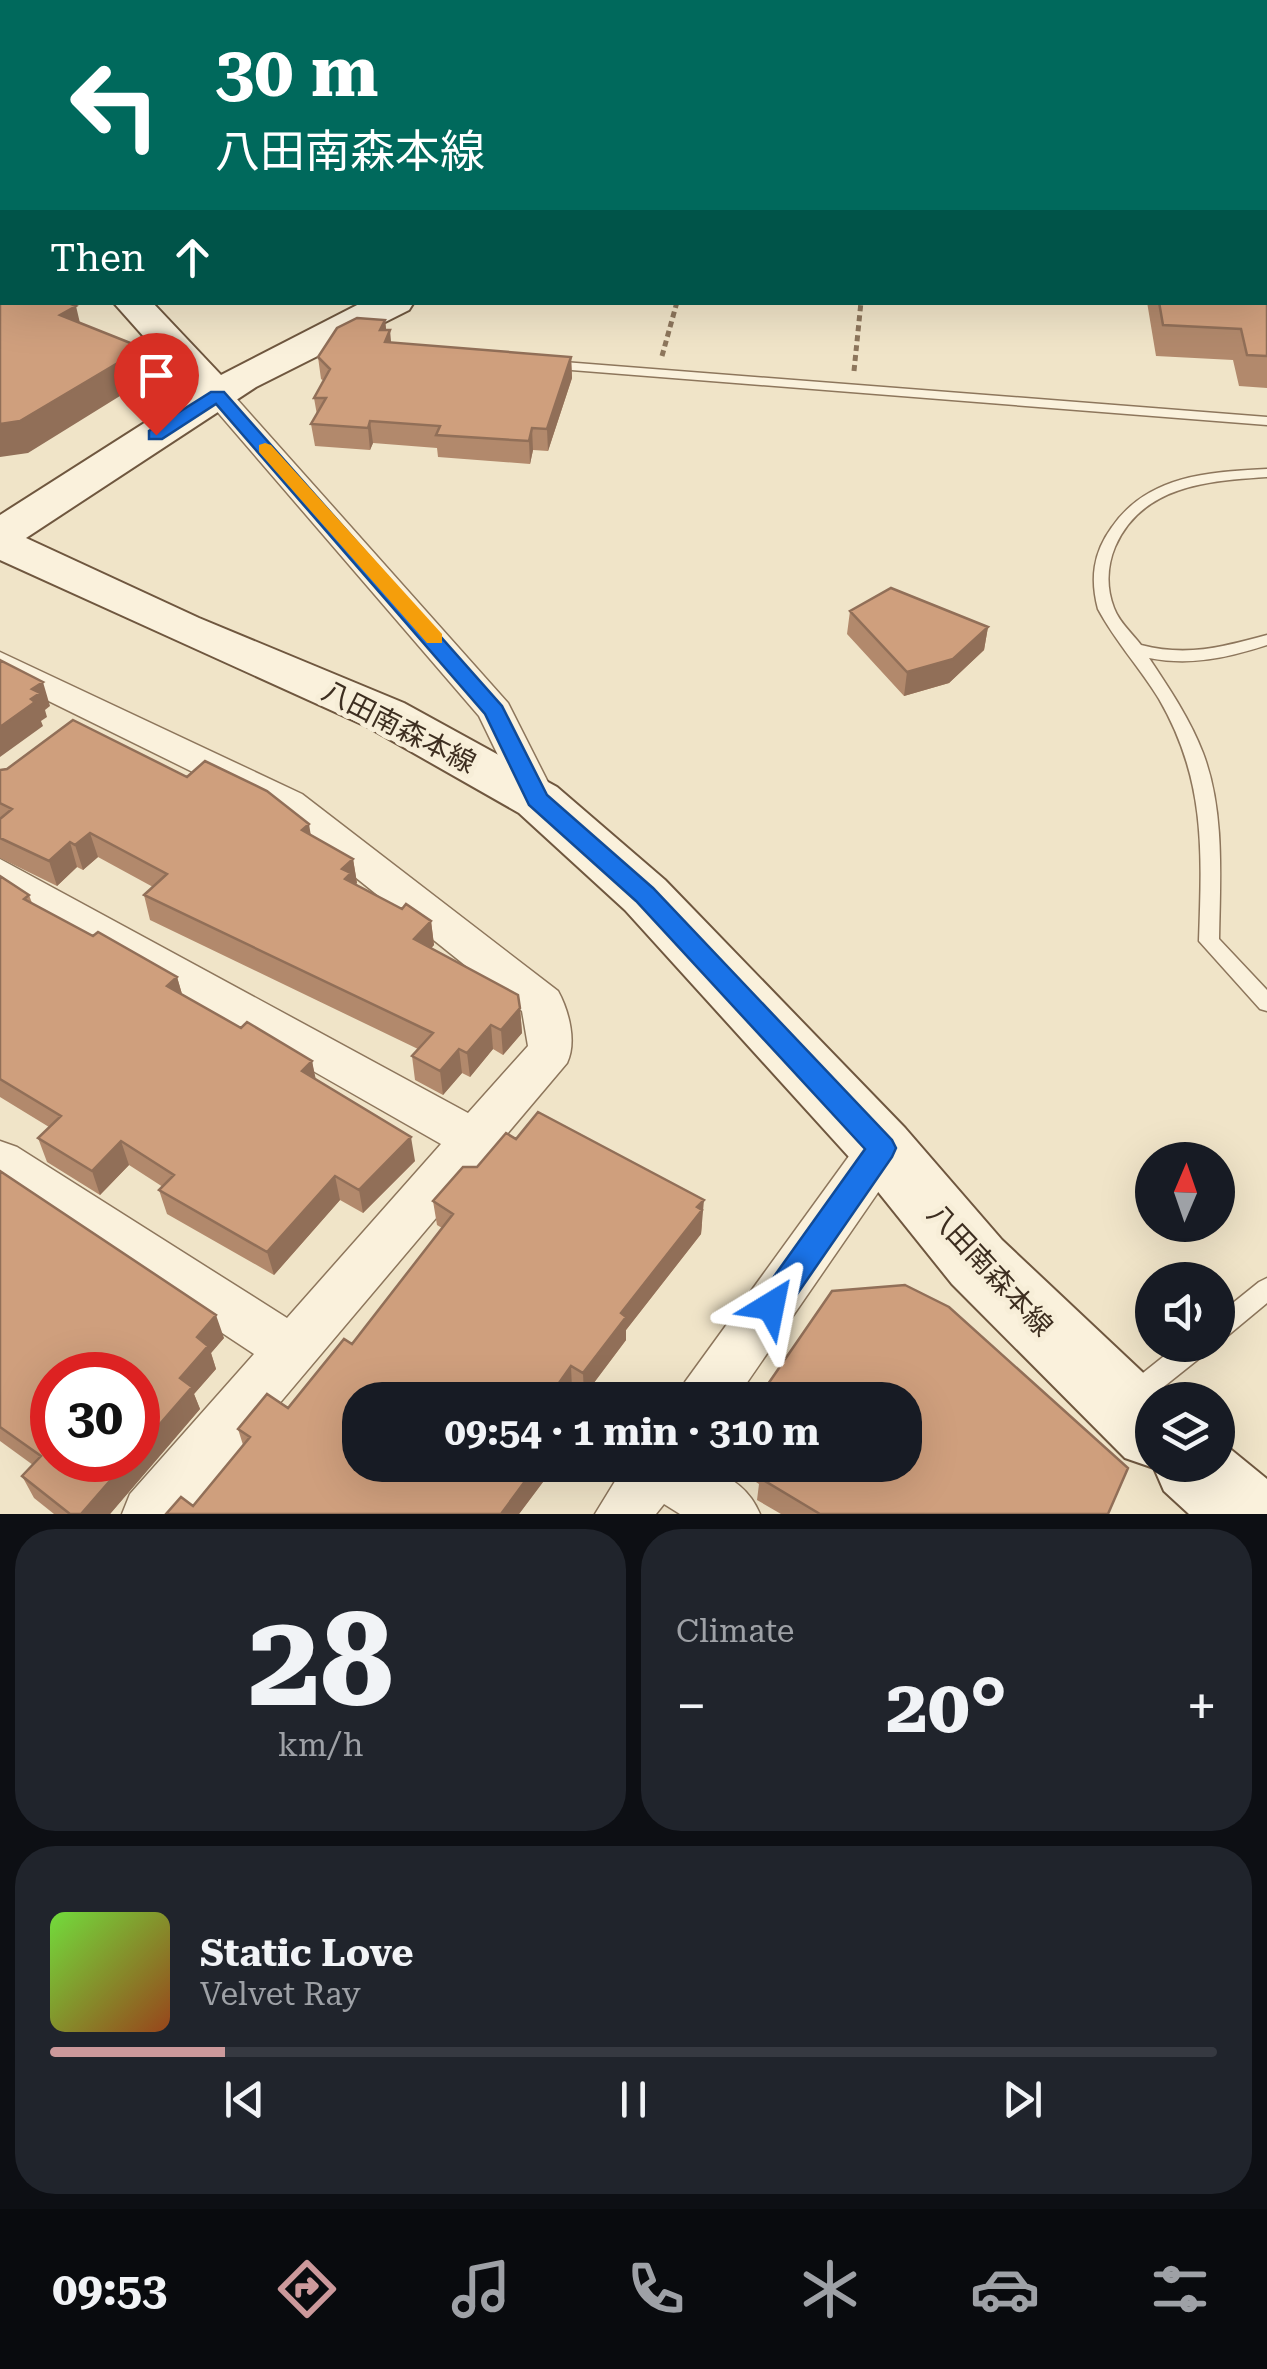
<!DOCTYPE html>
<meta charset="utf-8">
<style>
:root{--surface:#171b24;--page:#20242c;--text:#f1f3f6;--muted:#9ea1a6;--line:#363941;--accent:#cc999b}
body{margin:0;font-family:"Roboto Serif","Noto Sans JP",serif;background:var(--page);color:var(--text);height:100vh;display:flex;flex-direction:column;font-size:38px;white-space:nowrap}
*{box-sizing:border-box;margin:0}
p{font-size:32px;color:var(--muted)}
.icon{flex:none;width:55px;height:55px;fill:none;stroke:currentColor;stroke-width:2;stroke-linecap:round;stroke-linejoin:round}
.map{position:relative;height:1514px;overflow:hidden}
.sheet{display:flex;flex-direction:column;gap:15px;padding:15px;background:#0d0f14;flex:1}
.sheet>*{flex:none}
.top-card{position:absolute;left:0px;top:0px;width:1268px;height:305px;box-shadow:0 10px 40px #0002;background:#00695c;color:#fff;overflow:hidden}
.needle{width:65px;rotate:2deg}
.buttons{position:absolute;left:1135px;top:1142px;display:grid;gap:20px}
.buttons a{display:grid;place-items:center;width:100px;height:100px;border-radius:50%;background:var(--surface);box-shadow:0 10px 40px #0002;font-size:50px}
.speed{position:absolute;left:30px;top:1352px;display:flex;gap:20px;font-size:50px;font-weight:700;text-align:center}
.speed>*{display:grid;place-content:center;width:130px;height:130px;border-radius:50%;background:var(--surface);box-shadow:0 10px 40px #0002;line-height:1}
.speed .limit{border:15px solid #d22;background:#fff;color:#111}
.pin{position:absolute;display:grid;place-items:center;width:85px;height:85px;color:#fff;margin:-102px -42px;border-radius:50% 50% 50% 0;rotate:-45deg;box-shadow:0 0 10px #0007}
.pin .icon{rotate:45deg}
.me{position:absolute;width:110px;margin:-55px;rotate:35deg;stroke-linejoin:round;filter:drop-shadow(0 0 8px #0008)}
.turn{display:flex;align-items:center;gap:35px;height:210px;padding:0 50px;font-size:45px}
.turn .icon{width:130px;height:130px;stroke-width:2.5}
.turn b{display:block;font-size:70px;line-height:85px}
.then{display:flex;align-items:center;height:95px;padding:0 50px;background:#0003;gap:20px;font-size:38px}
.big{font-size:75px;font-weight:700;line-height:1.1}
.sheet .tile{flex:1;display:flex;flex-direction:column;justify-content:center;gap:15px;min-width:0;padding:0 35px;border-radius:40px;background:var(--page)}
.sheet .dial{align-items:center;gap:0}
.dial b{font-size:130px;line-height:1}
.song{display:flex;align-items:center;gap:30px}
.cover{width:120px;height:120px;border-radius:15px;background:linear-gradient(135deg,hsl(100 70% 55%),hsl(20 70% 35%))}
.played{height:10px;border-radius:5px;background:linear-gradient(90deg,var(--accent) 15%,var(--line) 15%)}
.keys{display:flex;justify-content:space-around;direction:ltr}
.heat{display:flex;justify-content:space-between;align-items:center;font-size:55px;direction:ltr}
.sheet .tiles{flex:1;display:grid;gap:15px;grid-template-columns:1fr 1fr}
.tile:last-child{grid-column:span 2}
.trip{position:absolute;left:342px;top:1382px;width:580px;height:100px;border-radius:40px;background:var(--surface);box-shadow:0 10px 40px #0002;font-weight:700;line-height:100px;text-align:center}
.menu{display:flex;height:160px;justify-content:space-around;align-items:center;background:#090b0e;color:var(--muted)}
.menu .icon{width:70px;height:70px}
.menu .selected{color:var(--accent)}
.menu b{font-size:45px;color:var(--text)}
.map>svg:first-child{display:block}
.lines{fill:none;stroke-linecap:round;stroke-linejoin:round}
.lane-casing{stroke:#8d765c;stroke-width:3}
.street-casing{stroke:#8d765c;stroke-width:3}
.secondary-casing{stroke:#6f573f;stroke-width:4}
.path{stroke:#8d765c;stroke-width:5;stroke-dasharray:6 4;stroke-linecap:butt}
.lane{fill:#faf1dc;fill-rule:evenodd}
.street{fill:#faf1dc;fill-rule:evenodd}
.secondary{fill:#faf1dc;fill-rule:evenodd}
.wall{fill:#b2896c}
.shaded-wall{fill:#916f58}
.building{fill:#cf9f7d;stroke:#916f58;stroke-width:2.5}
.route{fill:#1a73e8;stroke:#114b97;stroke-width:2.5}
.slow{fill:#f59e0b}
.labels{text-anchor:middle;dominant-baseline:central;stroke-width:10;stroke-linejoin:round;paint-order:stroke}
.street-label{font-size:28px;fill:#3d2e20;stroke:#f7eed8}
</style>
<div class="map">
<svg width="1267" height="1514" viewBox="0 0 1267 1514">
<rect width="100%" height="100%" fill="#f0e4c8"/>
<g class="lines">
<g class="lane-casing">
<path id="lane" d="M551 361 1267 417V425L546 368V362Z
M1267 469V477C1208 481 1142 485 1115 547 1107 566 1106 588 1114 608 1119 622 1132 633 1141 645 1187 657 1223 647 1267 635V645C1227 658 1190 666 1149 658 1169 688 1190 719 1203 753 1225 811 1220 878 1219 939L1267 990V1011L1260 1009 1199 941C1202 851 1206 780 1159 699 1140 668 1115 641 1098 609 1090 579 1093 553 1112 527 1148 475 1209 472 1267 469Z
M1267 1278V1303L1226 1337 1218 1340V1315L1259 1282Z
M1178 1345H1209L1206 1353 1142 1404 1133 1408 1124 1404 1121 1396 1124 1388Z"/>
</g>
<g class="street-casing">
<path id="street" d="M1265 75H1267V88H1265Z
M1265 125H1267V139H1265Z
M0 246 2 247V263L0 262Z
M218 386 228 389 508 703 557 800 552 809 538 813 524 809 479 716 208 401 204 395 208 389Z
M0 652 302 794 558 991C569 1011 577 1042 567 1063L186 1514H122L130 1494 254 1354 0 1186V1141L17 1147 287 1318 441 1144 0 892V859L468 1113 528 1046 522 1011 274 812 0 677Z
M882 1128 899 1134 906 1148 899 1162 735 1400H677L685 1382 865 1134Z
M625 1465C675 1465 737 1459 760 1514H680L664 1504 656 1514H595Z"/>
</g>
<g class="secondary-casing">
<path id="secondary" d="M1265 150H1267V170H1265Z
M113 302H152L221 375 363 302H414L409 310 256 387 26 538 199 618 404 703 557 787 665 880 905 1128 1002 1240 1172 1400H1152V1465H1218V1439L1267 1479V1514H1189L1164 1491 1154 1468 1125 1458 952 1284 859 1168 625 910 519 813 368 727 0 560V515L193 392Z"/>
</g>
<path class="path" d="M662 356 677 302
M854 371 861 302"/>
<use href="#lane" class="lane"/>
<use href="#street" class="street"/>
<use href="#secondary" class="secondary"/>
</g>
<path class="wall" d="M778 0H1267V72L1265 71V2H779Z
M2 138V196H0V144Z
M1267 172V388L1239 386 1233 360 1156 356 1147 302H1265Z
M385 320 386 330 391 343 571 357 572 378 548 451 533 450 530 464 438 457 437 448 373 443 370 450 315 446 311 424 317 415 314 398 324 381 321 379 318 357Z
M850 611 988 627 984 650 949 683 904 696 847 634Z
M0 770 187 777 311 835 353 859 357 883 356 884 402 909 431 921 434 945 431 948 520 1008 522 1033 503 1055 493 1049 470 1077 462 1073 443 1095 415 1080 412 1056 418 1049 150 920 144 895 153 887 98 857 83 870 77 867 57 886 0 858Z
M0 876 29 895 32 903 93 936 177 977 182 994 241 1028 312 1061 315 1079 415 1161 363 1213 340 1200 274 1275 167 1214 159 1190 163 1187 129 1165 100 1195 47 1162 38 1138 49 1127 0 1097Z
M516 1139 702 1224 701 1234 626 1330V1340L584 1396 572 1389 360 1465H541L543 1482 519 1514H166L193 1506 243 1445 238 1429 288 1408 352 1344 442 1228 437 1225 433 1201Z
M0 1171 224 1338 211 1353 216 1369 194 1394 200 1409 110 1514H54L34 1498 22 1476 33 1465 0 1441Z
M730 1465H905L1108 1514H781L757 1500 759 1484Z"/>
<path class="shaded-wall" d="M76 306 83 336 60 315Z
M385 320 387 337 390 330 392 352 380 330Z
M143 348 149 378 28 453 0 457V424Z
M571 357 572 378 548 451 547 429Z
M370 421 373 443 370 450 368 428Z
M532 428 533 450 530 464 529 441Z
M988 627 984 650 949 683 904 696 907 672Z
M43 682 50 706 45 710 47 717 41 721 43 726 0 757V727L31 699 32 689Z
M309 824 313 848 302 830Z
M90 833 98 857 83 870 75 845Z
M70 842 77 867 57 886 49 861Z
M353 859 357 883 353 887 349 903 342 869Z
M431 921 434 945 417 964 414 939Z
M177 977 184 1001 167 986Z
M520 1008 522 1033 503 1055 501 1030Z
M491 1025 493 1049 470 1077 467 1053Z
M459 1049 462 1073 443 1095 440 1071Z
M312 1061 317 1085 302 1071Z
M411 1137 415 1161 363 1213 359 1190Z
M121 1141 129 1165 100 1195 92 1171Z
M335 1176 340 1200 274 1275 267 1252Z
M704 1200 701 1234 626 1330V1340L584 1396 583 1373 621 1313 697 1207Z
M216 1315 224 1338 211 1353 216 1369 194 1394 200 1409 110 1514H81L128 1460H138V1449L180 1378 197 1337Z
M571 1366 572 1389 564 1400H547Z
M537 1465H541L543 1482 519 1514H501Z"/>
<path class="building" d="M816 0H1267V61L1265 66V2H817Z
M1 138H2V177H0Z
M1265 172H1267V356L1247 355 1241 329 1163 325 1159 302H1265Z
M0 280 2 281V302H66L76 306 60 315 143 348 20 421 0 424Z
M357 318 385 320 380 330H390L385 342 571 357 547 429 532 428 529 441 436 435 440 426 370 421 368 428 311 424 326 398H314L330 369 318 357 337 328Z
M891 588 988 627 953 659 907 672 850 611Z
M0 660 43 682 32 689 40 693 31 699 35 702 0 727Z
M73 720 187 777 205 761 267 791 309 824 302 830 353 859 342 869 351 873 345 879 402 909 406 904 431 921 414 939 518 995 520 1008 501 1030 491 1025 467 1053 459 1049 440 1071 412 1056 433 1033 144 895 167 874 90 833 75 845 70 842 49 861 0 838V819L12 809 0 803V770L7 769Z
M0 876 29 895 24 899 93 936 98 932 177 977 167 986 241 1028 247 1022 312 1061 302 1071 411 1137 359 1190 335 1176 267 1252 159 1190 174 1175 121 1141 92 1171 38 1138 61 1116 0 1079Z
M538 1112 704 1200 697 1207 702 1210 621 1313 626 1317 583 1373 571 1366 547 1400H360V1465H537L501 1514H166L181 1497 193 1506 250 1437 238 1429 267 1394 288 1408 344 1339 352 1344 453 1214 433 1201 463 1167H477L506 1133 516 1139Z
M0 1171 216 1315 197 1337 208 1346 180 1378 192 1387 138 1449V1375H52V1460H128L81 1514H70L22 1476 41 1456 0 1427Z
M905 1285 949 1307 1128 1468 1108 1514H820L760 1478 766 1465H905V1400H757L832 1291Z"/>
<path class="route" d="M211 392H224L502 706 547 795 653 888 892 1140 896 1148 892 1157 782 1316 771 1320 760 1316 755 1306 760 1296 865 1149 636 901 529 805 485 714 216 404 162 439H149V431Z"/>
<path class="slow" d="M265 443 271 445 442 634V643H427L259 452V445Z"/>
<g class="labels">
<g class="street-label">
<text transform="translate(399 727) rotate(27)">八田南森本線</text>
<text transform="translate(990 1270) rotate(47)">八田南森本線</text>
</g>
</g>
</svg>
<div class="buttons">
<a><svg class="needle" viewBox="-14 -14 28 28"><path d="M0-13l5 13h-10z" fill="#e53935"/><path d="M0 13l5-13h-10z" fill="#9ea1a6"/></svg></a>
<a><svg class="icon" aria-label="sound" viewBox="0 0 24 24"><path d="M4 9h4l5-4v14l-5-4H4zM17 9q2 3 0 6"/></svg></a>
<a><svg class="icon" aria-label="layers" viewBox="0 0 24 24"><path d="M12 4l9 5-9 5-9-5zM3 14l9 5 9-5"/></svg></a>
</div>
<div class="speed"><div class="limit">30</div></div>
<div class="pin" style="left:156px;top:435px;background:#d93025"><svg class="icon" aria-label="arrive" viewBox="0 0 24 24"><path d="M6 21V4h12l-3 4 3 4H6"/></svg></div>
<svg class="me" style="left:771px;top:1306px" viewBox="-20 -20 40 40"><path d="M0-17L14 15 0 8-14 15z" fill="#1a73e8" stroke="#fff" stroke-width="4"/></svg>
<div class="trip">09:54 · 1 min · 310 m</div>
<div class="top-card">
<div class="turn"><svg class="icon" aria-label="left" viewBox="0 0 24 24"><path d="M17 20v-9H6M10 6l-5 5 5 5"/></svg><div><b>30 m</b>八田南森本線</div></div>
<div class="then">Then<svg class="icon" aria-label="ahead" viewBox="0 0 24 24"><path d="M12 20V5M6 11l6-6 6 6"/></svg></div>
</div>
</div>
<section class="sheet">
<div class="tiles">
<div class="tile dial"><b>28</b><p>km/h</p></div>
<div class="tile"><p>Climate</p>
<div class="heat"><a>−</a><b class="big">20°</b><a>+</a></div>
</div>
<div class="tile">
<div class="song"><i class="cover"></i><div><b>Static Love</b><p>Velvet Ray</p></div></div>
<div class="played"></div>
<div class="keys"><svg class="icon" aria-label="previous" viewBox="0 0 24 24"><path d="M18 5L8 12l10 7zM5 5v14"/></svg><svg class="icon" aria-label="pause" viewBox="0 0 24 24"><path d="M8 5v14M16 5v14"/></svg><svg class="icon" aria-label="next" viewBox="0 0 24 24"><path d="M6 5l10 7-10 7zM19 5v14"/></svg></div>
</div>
</div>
</section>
<nav class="menu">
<b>09:53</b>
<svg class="icon selected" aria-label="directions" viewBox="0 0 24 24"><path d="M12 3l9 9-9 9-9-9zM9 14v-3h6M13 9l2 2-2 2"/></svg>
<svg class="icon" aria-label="music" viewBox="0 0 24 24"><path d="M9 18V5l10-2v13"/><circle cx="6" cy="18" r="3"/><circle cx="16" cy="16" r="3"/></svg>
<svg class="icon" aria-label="phone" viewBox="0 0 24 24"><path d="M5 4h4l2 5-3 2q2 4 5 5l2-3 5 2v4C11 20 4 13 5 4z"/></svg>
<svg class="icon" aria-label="climate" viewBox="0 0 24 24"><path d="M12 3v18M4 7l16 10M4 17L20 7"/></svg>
<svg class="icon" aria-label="car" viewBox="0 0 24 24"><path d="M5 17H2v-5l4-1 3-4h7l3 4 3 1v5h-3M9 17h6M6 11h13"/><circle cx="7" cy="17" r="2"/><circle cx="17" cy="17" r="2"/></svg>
<svg class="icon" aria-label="filters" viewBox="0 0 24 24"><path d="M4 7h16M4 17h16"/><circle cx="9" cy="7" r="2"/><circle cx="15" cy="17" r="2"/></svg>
</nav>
